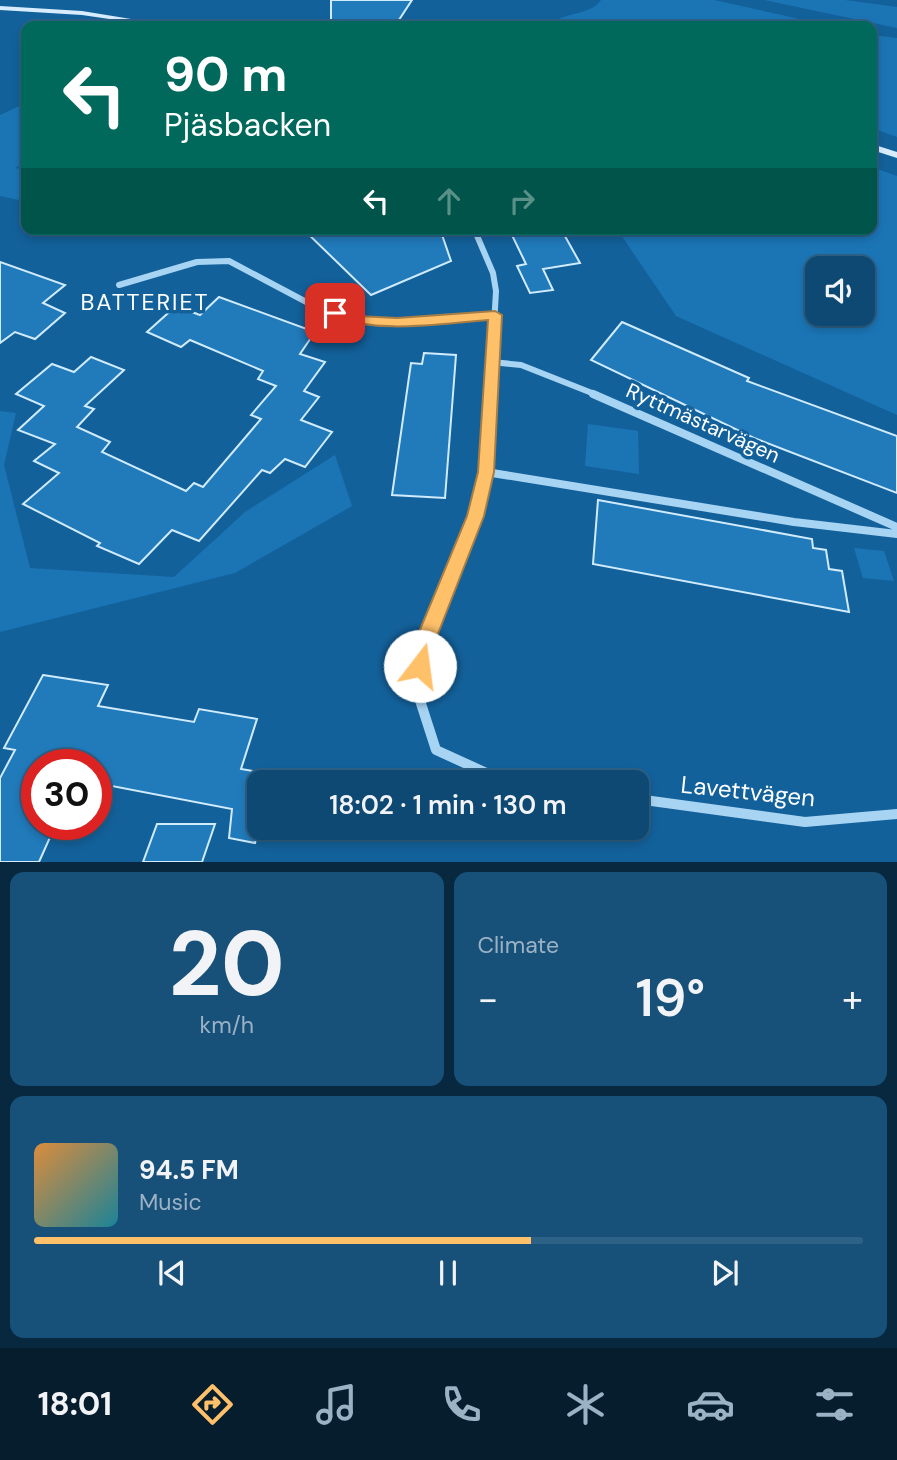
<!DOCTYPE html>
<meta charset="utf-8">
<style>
:root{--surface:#0e4974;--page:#175079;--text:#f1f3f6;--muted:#9bb2c5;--line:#2e6186;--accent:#ffc06a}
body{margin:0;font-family:"DM Sans",sans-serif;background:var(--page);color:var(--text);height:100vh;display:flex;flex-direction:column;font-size:26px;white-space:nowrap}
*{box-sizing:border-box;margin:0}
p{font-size:23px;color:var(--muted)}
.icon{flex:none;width:38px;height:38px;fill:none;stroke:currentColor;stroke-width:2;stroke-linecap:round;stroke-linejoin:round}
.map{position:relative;height:862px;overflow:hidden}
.details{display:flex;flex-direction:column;gap:10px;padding:10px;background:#082840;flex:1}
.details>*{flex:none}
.hud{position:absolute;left:21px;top:21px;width:856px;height:214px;border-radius:14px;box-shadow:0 4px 10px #0003,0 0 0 2px var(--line);background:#00695c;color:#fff;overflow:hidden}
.controls{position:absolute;left:805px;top:256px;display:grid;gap:14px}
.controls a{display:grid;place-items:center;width:70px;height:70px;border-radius:14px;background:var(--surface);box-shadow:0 4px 10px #0003,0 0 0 2px var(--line);font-size:35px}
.speed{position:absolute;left:21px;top:749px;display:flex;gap:14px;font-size:35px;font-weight:700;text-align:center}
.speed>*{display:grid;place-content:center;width:91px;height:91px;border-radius:50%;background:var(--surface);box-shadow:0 4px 10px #0003,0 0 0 2px var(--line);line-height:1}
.speed .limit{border:10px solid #d22;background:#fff;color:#111}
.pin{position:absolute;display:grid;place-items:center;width:60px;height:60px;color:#fff;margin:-30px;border-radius:14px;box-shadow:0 4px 10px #0006}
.me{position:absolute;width:77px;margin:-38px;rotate:15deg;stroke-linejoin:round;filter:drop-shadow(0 0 5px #0008)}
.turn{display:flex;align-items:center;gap:24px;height:147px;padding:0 28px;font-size:32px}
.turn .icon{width:91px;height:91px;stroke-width:2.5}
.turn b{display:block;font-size:49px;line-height:60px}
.lanes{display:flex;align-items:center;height:66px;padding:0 28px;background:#0003;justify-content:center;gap:35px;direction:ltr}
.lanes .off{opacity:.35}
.big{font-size:52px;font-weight:600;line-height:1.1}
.details .widget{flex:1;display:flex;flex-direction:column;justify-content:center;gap:10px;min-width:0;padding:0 24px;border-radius:14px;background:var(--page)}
.details .dial{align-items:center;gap:0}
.dial b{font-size:91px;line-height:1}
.song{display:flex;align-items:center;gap:21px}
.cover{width:84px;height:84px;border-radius:10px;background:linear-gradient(135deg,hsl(30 70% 55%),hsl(190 70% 35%))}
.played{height:7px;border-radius:4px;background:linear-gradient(90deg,var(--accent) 60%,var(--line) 60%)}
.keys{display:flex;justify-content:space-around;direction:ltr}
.heat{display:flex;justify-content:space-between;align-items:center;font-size:38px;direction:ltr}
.details .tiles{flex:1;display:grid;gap:10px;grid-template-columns:1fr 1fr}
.widget:last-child{grid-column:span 2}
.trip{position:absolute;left:247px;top:770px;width:402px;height:70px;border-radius:14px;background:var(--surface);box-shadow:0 4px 10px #0003,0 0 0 2px var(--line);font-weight:600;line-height:70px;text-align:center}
.menu{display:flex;height:112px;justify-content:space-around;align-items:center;background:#061d2e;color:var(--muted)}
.menu .icon{width:49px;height:49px}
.menu .active{color:var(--accent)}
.menu b{font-size:32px;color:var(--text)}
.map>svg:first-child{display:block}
.green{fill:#1b75b5;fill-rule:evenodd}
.building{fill:#217aba;stroke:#d0ebfd;stroke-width:2}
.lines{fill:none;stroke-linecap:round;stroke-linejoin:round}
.street-far3{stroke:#a8d4f3;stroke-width:4.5}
.street-far2{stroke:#a8d4f3;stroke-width:6}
.street-far1{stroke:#a8d4f3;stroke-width:8}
.street{stroke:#a8d4f3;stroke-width:10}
.secondary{fill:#d7edfd;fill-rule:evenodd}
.route{fill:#ffc06a;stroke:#a67d45;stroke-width:2}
.labels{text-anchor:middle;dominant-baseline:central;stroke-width:7;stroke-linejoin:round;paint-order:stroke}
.street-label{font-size:21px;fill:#fff;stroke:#13619b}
.neighbourhood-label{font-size:23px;letter-spacing:2px;fill:#fff;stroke:#13619b}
.near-street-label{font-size:24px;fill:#fff;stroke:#13619b}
</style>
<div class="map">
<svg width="897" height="862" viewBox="0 0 897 862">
<rect width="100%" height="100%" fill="#13619b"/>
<path class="green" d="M601 0H714L831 26H549C562 11 589 17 601 0Z
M764 0H845L897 7V28Z
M872 35 897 38V137L872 128Z
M26 103V162L15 168 26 170V194L19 200 0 196V115Z
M872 167 897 176V415L676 316 617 229H872ZM817 268H863V313H817Z
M0 411 16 413 4 465 30 568 174 577 245 512 335 455 352 506 235 573 0 632Z
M588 424 638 431 639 474 585 466Z
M854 548 884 551 894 581 863 578Z"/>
<path class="building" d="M331 0H412L395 26H331Z
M303 229H440L451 261 371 295Z
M509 229H561L580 263 543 269 553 290 530 293 517 266 526 264Z
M0 262 65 285 43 303 65 313 35 339 15 332 0 343Z
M219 297 315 332 300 354 325 362 304 391 319 397 301 420 332 432 305 467 285 459 270 473 262 470 199 541 172 530 139 564 97 546 100 543 23 504 59 473 34 461 55 444 18 430 44 406 16 394 52 364 74 372 91 357 124 370 85 406 94 409 77 427 110 442 102 452 186 491 194 483 203 487 261 419 251 415 276 386 258 379 263 371 190 340 181 347 147 332 176 306 200 315Z
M622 322 749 378 747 381 897 436V493L754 438 591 360Z
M424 353 456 355 445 498 392 495 411 363 422 364Z
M598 500 812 539 813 548 826 550 829 569 842 571 849 612 593 564Z
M43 675 108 685 98 706 194 722 199 709 257 719 241 769 259 772V829L255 843 229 838 232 809 96 783V765H37V824H56L39 862H0V778L15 750 4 748Z
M157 824H215L202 862H143Z"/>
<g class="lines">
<path class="street-far3" d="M474 229 475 232"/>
<path class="street-far2" d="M475 231 493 273 496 291 490 395
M119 285 197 262 229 261 312 305 357 321 397 322 495 315
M492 362 521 365 597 395"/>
<path class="street-far1" d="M593 394 897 527
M486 472 794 522 897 534
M441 602 475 516 486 472 490 394"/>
<path class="street" d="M442 600 424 644 416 688 436 750 493 776 531 782
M637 799 805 822 897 814"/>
<path class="secondary" d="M0 6 82 11 174 26H157L82 15 0 10Z
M872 144 897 152V158L872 150Z"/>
</g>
<path class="route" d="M335 308 358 316 397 318 495 311 502 315 494 472 484 516 434 644 427 673 420 676 413 673 410 666 414 644 467 516 478 472 488 320C435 324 380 334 330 316V310Z"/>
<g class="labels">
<g class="street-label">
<text transform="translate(703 423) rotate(24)">Ryttmästarvägen</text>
</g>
<g class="neighbourhood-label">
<text x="145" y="302">BATTERIET</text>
</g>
<g class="near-street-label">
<text transform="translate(748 791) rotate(6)">Lavettvägen</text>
</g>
</g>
</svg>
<div class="controls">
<a><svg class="icon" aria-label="sound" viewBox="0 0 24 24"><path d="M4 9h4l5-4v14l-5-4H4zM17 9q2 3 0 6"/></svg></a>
</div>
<div class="speed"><div class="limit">30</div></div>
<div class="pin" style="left:335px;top:313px;background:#d93025"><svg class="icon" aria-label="arrive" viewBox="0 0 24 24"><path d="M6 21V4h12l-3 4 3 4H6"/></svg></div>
<svg class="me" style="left:420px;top:666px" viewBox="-20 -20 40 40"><circle r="19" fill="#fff"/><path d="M0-13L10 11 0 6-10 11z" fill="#ffc06a"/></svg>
<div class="trip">18:02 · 1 min · 130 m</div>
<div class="hud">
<div class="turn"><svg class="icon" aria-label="left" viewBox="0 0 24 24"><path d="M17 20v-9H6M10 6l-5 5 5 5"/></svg><div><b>90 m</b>Pjäsbacken</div></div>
<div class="lanes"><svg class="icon" aria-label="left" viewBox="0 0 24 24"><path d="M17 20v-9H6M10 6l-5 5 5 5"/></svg><svg class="icon off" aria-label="ahead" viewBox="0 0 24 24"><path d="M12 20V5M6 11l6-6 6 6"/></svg><svg class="icon off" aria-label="right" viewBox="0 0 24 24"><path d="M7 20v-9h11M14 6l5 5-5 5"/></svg></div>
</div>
</div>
<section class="details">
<div class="tiles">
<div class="widget dial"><b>20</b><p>km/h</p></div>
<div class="widget"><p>Climate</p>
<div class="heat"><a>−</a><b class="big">19°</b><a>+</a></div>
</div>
<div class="widget">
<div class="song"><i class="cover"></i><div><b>94.5 FM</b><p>Music</p></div></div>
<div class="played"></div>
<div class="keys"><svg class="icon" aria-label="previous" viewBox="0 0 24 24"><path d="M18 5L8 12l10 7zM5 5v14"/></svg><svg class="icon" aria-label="pause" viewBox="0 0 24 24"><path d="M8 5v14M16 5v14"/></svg><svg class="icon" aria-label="next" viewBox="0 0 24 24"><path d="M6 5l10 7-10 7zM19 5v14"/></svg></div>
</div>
</div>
</section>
<nav class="menu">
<b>18:01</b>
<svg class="icon active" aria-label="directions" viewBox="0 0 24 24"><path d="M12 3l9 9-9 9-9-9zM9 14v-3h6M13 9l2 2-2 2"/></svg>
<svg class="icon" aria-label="music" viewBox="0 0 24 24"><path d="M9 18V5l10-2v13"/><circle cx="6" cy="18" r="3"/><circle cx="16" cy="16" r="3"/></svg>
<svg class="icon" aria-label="phone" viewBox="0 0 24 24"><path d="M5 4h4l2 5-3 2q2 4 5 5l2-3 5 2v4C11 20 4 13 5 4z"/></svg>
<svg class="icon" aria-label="climate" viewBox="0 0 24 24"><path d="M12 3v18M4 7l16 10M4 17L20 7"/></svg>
<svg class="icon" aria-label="car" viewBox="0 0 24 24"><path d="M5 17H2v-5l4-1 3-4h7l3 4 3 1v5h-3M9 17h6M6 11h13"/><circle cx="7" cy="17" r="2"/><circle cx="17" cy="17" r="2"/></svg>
<svg class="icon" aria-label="filters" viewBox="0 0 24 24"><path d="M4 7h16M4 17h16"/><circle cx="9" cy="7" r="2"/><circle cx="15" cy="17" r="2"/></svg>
</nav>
